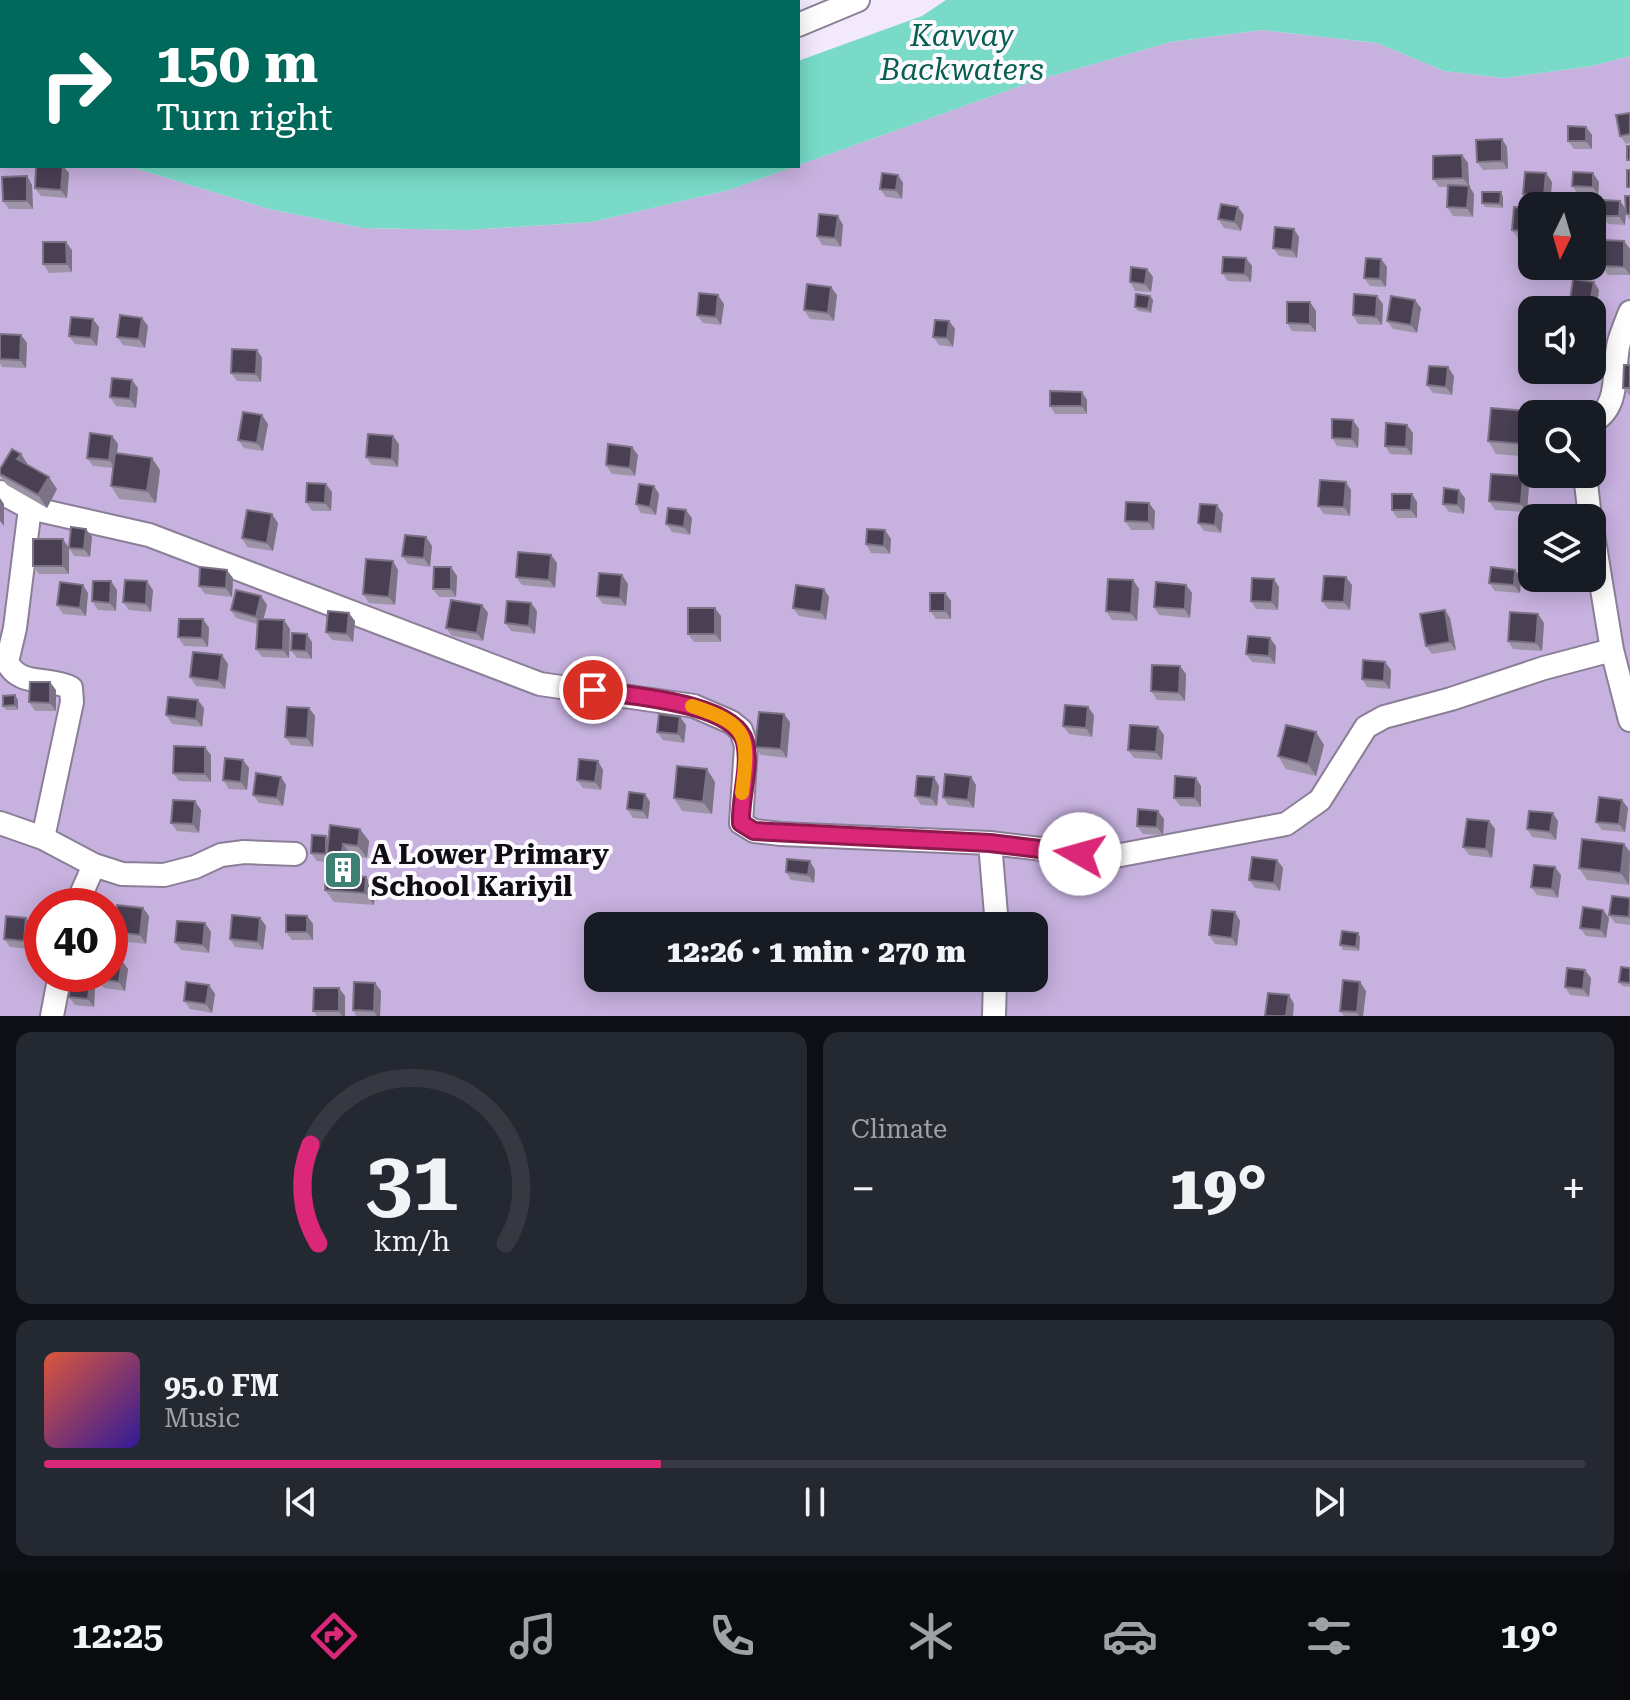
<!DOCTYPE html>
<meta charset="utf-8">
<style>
:root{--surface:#171b24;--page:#242831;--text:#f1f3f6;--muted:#9ea1a6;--line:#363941;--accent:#db2777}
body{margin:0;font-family:"Roboto Serif",serif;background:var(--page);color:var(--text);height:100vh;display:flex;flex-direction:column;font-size:30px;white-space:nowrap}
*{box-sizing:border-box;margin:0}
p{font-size:26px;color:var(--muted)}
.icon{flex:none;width:44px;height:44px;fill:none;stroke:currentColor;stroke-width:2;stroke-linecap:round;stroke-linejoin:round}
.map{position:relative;height:1016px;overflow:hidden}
.sheet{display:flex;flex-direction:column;gap:16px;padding:16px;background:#0d0f14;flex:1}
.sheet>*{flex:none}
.guide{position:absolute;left:0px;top:0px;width:800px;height:168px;box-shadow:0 4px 20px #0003;background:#00695c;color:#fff;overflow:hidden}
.needle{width:52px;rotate:185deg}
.tools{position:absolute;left:1518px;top:192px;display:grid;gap:16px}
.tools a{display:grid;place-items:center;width:88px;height:88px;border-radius:16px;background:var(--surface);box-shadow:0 4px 20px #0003;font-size:40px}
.speed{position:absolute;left:24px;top:888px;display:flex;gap:16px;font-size:40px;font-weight:700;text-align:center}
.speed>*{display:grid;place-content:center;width:104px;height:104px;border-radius:50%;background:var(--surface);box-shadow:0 4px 20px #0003;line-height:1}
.speed .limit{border:12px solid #d22;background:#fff;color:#111}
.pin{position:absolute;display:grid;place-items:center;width:68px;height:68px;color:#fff;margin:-34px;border:4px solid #fff;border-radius:50%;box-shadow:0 2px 8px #0007}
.me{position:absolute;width:88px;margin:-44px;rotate:277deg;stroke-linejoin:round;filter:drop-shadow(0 0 6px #0008)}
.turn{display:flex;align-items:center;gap:28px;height:168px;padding:0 24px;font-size:36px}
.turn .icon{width:104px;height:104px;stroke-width:2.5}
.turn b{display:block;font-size:56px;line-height:68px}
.big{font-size:60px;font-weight:800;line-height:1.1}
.sheet .widget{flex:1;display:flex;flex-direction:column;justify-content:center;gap:12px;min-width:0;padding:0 28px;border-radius:16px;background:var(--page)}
.sheet .dial{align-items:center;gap:0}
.dial svg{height:208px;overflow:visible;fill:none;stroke:var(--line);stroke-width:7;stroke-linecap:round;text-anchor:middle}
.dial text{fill:var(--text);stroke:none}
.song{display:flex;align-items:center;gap:24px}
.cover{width:96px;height:96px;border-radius:12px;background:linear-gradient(135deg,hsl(10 70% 55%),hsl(250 70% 35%))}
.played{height:8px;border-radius:4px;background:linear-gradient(90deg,var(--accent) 40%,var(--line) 40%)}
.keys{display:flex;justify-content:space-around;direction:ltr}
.heat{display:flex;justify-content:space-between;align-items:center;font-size:44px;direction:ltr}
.sheet .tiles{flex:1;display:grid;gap:16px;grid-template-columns:1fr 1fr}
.widget:last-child{grid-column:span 2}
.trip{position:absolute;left:584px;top:912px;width:464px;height:80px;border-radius:16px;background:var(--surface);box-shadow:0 4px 20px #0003;font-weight:800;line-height:80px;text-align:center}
.dock{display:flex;height:128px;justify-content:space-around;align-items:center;background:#090b0e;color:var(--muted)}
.dock .icon{width:56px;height:56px}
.dock .active{color:var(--accent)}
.dock b{font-size:36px;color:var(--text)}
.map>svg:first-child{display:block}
.green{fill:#c7b1df;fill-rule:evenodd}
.water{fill:#78dac7}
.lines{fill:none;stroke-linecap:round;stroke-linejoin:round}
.minor-casing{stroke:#8a7f96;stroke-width:26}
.minor{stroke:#fff;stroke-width:22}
.wall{fill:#9e94a8}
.shaded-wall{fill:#7d7387}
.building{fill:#4a4054;stroke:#7d7387;stroke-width:2}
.route-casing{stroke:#8e194d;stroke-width:20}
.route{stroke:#db2777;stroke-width:14}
.slow{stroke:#f59e0b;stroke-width:14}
.labels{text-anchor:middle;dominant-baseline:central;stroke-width:8;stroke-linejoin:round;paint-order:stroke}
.poi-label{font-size:28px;font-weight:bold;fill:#100d15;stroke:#fcfaff;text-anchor:start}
.water-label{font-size:30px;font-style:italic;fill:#085e52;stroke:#fcfaff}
</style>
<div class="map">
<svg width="1630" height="1016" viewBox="0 0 1630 1016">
<rect width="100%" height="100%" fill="#f3e9fd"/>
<path class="green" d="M1262 30 1377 43 1444 71 1504 78 1592 66 1630 56V1016H0V119L2 166H128L269 209 363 228 467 230 592 222 729 190 1034 81 1171 42ZM1532 206H1592V266H1532ZM1532 310H1592V370H1532ZM1532 414H1592V474H1532ZM1532 518H1592V578H1532ZM42 906H110V974H42ZM598 926H1034V978H598Z"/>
<path class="water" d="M946 0H1630V56L1592 66 1504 78 1444 71 1377 43 1262 30 1171 42 1034 81 729 190 592 222 467 230 363 228 269 209 128 166H798V61L922 16Z"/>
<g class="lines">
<g class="minor-casing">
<path id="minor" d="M112 0 113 2
M662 0 668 2
M798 25 858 0
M1592 422C1622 406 1612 369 1619 342 1622 332 1626 322 1630 312
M1585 474 1590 518
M0 492 30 508 149 535 540 684 694 706 731 722 741 730 746 746 741 823 754 831 781 834 990 843 1110 857 1286 824 1320 800 1366 727 1384 717 1451 699 1544 668 1612 650
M30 508 15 628 7 662C20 688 49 676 71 688L72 702 43 838
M1592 528 1612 650 1630 720
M0 823 43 838 94 865 122 874 164 875 195 867 221 855 244 852 295 854
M990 843 997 926
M76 906 94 865
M52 1016 60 974
M994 1016 995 978"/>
</g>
<use href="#minor" class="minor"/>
</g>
<path class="wall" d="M1630 113V143L1626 144 1620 136Z
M1586 127 1592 135V149H1574L1568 141Z
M1502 139 1507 147 1508 169 1483 170 1477 162Z
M1462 155 1468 163 1469 186 1474 194 1473 217 1453 216 1447 207 1448 187H1439L1433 179Z
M69 173 67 198 41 196 35 188Z
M1546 173 1552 182 1550 204 1529 202 1523 194Z
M898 175 903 183 902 199 886 197 880 189Z
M27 176 32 185 33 209H9L3 201Z
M1599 182 1598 195 1578 194 1572 186Z
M1630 196V220L1626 214V210L1625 225 1608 224 1602 216 1625 209Z
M1503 197V208L1485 207 1482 203Z
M1532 208V239L1518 238 1512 230Z
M1244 215 1241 231 1224 228 1218 219Z
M843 225 841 247 822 245 817 236Z
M1299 237 1297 258 1279 256 1273 248Z
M1624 241 1630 249V275H1608L1602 266Z
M72 250V272L49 273 43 264Z
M1246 258 1252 266 1251 282 1228 281 1222 273Z
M1381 259 1387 267 1386 287 1370 286 1364 278Z
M1147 269 1153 277 1151 292 1135 291 1130 282Z
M1599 290 1596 311 1576 308 1570 300Z
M837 295 834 321 810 319 804 310Z
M1150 296 1153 300 1151 313 1138 311 1135 307Z
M724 304 721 325 703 323 697 315Z
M1383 304 1382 325 1358 324 1353 315Z
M1421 308 1417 333 1393 329 1387 321Z
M1316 311V332L1292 331 1287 323Z
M142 318 148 326 145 348 123 345 117 337Z
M949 321 955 329 953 347 939 345 933 337Z
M99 327 97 346 75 344 69 336Z
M0 334 21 335 27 343 26 368 2 367 0 363Z
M257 350 262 358 261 382 237 381 231 373Z
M1630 365V396L1623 388Z
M1454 376 1452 395 1433 393 1427 385Z
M138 388 136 408 116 406 110 397Z
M1087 400V414H1055L1050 406Z
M1532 420 1531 457 1496 454 1488 441Z
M268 424 263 451 244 448 238 440Z
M1407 425 1413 433 1412 455 1390 454 1385 446Z
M1359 429 1358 448 1337 446 1332 438Z
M112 436 118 444 117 454 160 470 156 503 119 499 111 486 113 468 93 466 87 458Z
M399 444 398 467 372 465 366 457Z
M638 455 635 476 612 474 606 465Z
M29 466 57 489 47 508 7 485 0 476V469Z
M1523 476 1529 485 1527 512 1495 510 1489 501Z
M654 486 659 494 656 515 641 513 636 504Z
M1351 490 1350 516 1324 514 1318 506Z
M332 492 331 511H312L306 502Z
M1412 494 1417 502V518H1397L1392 510Z
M1465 498 1464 514 1449 512 1443 504Z
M1155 511 1154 530H1131L1125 521Z
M1223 514 1221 533 1204 531 1198 523Z
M692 518 690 535 672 532 666 524Z
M278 523 273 551 247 547 242 538Z
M86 529 92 537 90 557 74 556 69 548V574H39L33 566 69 548Z
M885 530 891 539 890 554 871 553 866 544Z
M426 537 432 546 430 567 408 564 402 556Z
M1532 543V568H1525L1519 560Z
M551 555 557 563 555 588 522 585 516 577Z
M451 567 457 576 456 597H439L433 589Z
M398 570 395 605 369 603 363 594Z
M1515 570 1521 578 1520 593 1495 591 1489 583Z
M622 575 628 584 626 606 603 604 597 596Z
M233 578 232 597 205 594 199 586Z
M1133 580 1139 589 1137 621 1112 620 1106 611Z
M1186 585 1192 593 1190 618 1159 615 1154 607Z
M1352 585 1350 610 1328 609 1322 601Z
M1279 587 1278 610 1256 609 1251 601Z
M824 589 829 597 826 620 799 616 793 608Z
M117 590 116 611 98 610 92 601Z
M153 590 151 612 129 610 123 602Z
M88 593 86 616 63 614 57 605Z
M945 593 951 601V619H936L930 611Z
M261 596 267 605 263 620 290 629 289 658 262 657 256 649 257 624 236 618 231 610Z
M531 603 537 611 535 634 511 631 505 623Z
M482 605 488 613 483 641 452 636 446 628Z
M1538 614 1544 623 1542 651 1513 649 1508 641Z
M721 616V642H694L688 634Z
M1450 618 1456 650 1432 654 1426 646Z
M203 619 209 628 208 647 184 646 178 637Z
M355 621 353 642 332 640 326 632Z
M312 642V659L297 658 291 650Z
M1276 646 1275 664 1252 662 1246 654Z
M222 655 228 664 225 689 196 686 190 677Z
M1385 662 1391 670 1390 689 1367 687 1362 679Z
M1186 674 1185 701 1157 700 1151 691Z
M56 690V711H35L29 702Z
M15 695 18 700V710H6L3 706Z
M204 708 202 727 172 724 166 715Z
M309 708 315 716 313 747 291 745 285 737Z
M1094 715 1092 737 1069 734 1063 726Z
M680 717 686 725 684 743 663 740 657 732Z
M790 722 787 758 761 755 755 747Z
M1158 727 1164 735 1162 760 1134 758 1128 750Z
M1324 745 1316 776 1286 769 1278 756Z
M211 755V782L179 781 173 773Z
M243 760 249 768 247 790 229 789 223 780Z
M598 761 603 770 601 790 583 788 577 780Z
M971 777 976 785 974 808 948 805 943 797Z
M1196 778 1201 786V807L1180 806 1174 798Z
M715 782 712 814 682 811 674 798Z
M286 785 283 806 259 803 253 795Z
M939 786 937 806 921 805 915 796Z
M645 794 650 802 648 819 633 818 627 809Z
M1628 808 1625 832 1602 830 1596 822Z
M201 810 199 833 177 831 171 823Z
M1164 819 1163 835 1143 834 1137 826Z
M1489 821 1495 829 1492 858 1469 855 1463 847Z
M1558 821 1556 840 1532 837 1527 829Z
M326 836 329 839 369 841 367 858 352 856 350 876 375 889 374 905 334 902 325 890 328 874 325 870 326 862 317 861 311 853Z
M1624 844 1630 852 1629 885 1587 880 1579 868Z
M1277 860 1283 868 1280 891 1255 888 1249 880Z
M815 870 814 883 791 880 786 872Z
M1561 875 1558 898 1537 895 1531 887Z
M1630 898V925L1615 923 1609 915Z
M143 908 149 916 146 944 119 941 114 932Z
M1603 910 1609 918 1606 938 1586 936 1580 928Z
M1235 912 1240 921 1237 946 1215 944 1209 935Z
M307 916 313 924V940H292L286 932Z
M26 918 32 926 30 949 10 947 4 939Z
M260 918 266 926 263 950 235 947 230 939Z
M205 923 211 932 209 953 181 950 175 942Z
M1358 933 1360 937 1359 951 1343 950 1340 945Z
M122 961 128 969 125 991 104 988 98 979Z
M1630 968V987L1622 986 1619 982Z
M1591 978 1589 997 1570 995 1565 987Z
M90 979 95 988 94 1007 75 1005 69 997Z
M375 983 381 991 380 1016H356L353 1010Z
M209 985 215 994 212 1013 190 1009 184 1001Z
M1366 991 1363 1016H1344L1340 1011Z
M345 996V1016H317L313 1011Z"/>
<path class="shaded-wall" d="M1586 127 1592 135V149L1586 141Z
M1502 139 1507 147 1508 169 1502 161Z
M1462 155 1468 163 1469 186 1474 194 1473 217 1467 208 1469 186 1463 178Z
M63 166 69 173 67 198 61 190Z
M1546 173 1552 182 1550 204 1544 196Z
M1593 173 1599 182 1598 195 1593 187Z
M898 175 903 183 902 199 896 190Z
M27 176 32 185 33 209 27 201Z
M1501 192 1503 197V208L1500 204Z
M1620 201 1626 209 1625 225 1619 216Z
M1238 207 1244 215 1241 231 1235 222Z
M838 216 843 225 841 247 835 238Z
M1294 229 1299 237 1297 258 1292 250Z
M1624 241 1630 249V275L1624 267Z
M66 242 72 250V272L67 264Z
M1246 258 1252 266 1251 282 1245 274Z
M1381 259 1387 267 1386 287 1380 279Z
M1147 269 1153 277 1151 292 1145 284Z
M1594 282 1599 290 1596 311 1590 303Z
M831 287 837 295 834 321 828 313Z
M718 295 724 304 721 325 716 317Z
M1150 296 1153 300 1151 313 1148 309Z
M1377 296 1383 304 1382 325 1376 317Z
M1415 300 1421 308 1417 333 1411 325Z
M1310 302 1316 311V332L1310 324Z
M142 318 148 326 145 348 139 339Z
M93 319 99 327 97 346 91 338Z
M949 321 955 329 953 347 947 338Z
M21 335 27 343 26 368 20 360Z
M257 350 262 358 261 382 256 374Z
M1448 367 1454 376 1452 395 1446 387Z
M132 380 138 388 136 408 130 399Z
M1082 392 1087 400V414L1082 406Z
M1526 411 1532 420 1531 457 1523 444Z
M262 415 268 424 263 451 257 443Z
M1353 420 1359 429 1358 448 1352 439Z
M1407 425 1413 433 1412 455 1406 447Z
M112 436 118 444 115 468 109 460Z
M393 436 399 444 398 467 392 459Z
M632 447 638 455 635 476 630 468Z
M21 454 29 466 17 459Z
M152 458 160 470 156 503 147 491Z
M1523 476 1529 485 1527 512 1521 504Z
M49 477 57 489 47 508 38 495Z
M1346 482 1351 490 1350 516 1344 507Z
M326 484 332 492 331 511 325 503Z
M654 486 659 494 656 515 650 507Z
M1459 490 1465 498 1464 514 1458 505Z
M1412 494 1417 502V518L1411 510Z
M0 498 4 504V526L0 521Z
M1149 503 1155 511 1154 530 1149 522Z
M1217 505 1223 514 1221 533 1215 525Z
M686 510 692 518 690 535 684 527Z
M272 514 278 523 273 551 267 543Z
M86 529 92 537 90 557 84 549Z
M885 530 891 539 890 554 884 546Z
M426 537 432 546 430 567 424 558Z
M63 539 69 548V574L63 566Z
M551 555 557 563 555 588 549 580Z
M393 561 398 570 395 605 389 597Z
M451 567 457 576 456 597 451 589Z
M227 570 233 578 232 597 226 588Z
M1515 570 1521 578 1520 593 1514 585Z
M622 575 628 584 626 606 620 598Z
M1346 577 1352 585 1350 610 1344 602Z
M1274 579 1279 587 1278 610 1272 602Z
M1133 580 1139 589 1137 621 1131 613Z
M111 581 117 590 116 611 110 603Z
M147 581 153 590 151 612 146 604Z
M83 585 88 593 86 616 80 608Z
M1186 585 1192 593 1190 618 1185 609Z
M824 589 829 597 826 620 821 612Z
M945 593 951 601V619L945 611Z
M261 596 267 605 262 625 256 617Z
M531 603 537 611 535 634 529 626Z
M482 605 488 613 483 641 477 633Z
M715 608 721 616V642L715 634Z
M1445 610 1450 618 1456 650 1450 642Z
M349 613 355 621 353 642 347 634Z
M1538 614 1544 623 1542 651 1536 643Z
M203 619 209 628 208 647 202 638Z
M284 620 290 629 289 658 283 650Z
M307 634 312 642V659L306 651Z
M1270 638 1276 646 1275 664 1269 656Z
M222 655 228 664 225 689 219 681Z
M1385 662 1391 670 1390 689 1384 681Z
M1180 666 1186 674 1185 701 1179 693Z
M50 682 56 690V711L50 703Z
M15 695 18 700V710L15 705Z
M198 700 204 708 202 727 196 719Z
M1088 707 1094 715 1092 737 1086 728Z
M309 708 315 716 313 747 307 738Z
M784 714 790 722 787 758 781 749Z
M680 717 686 725 684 743 678 734Z
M1158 727 1164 735 1162 760 1156 752Z
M1316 732 1324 745 1316 776 1308 764Z
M205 747 211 755V782L205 774Z
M243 760 249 768 247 790 241 782Z
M598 761 603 770 601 790 595 782Z
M707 769 715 782 712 814 703 802Z
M281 777 286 785 283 806 277 798Z
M934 777 939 786 937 806 931 798Z
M971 777 976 785 974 808 968 800Z
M1196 778 1201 786V807L1195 798Z
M645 794 650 802 648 819 643 811Z
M1622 800 1628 808 1625 832 1619 824Z
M195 801 201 810 199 833 193 824Z
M1158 811 1164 819 1163 835 1157 827Z
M1553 813 1558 821 1556 840 1550 832Z
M1489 821 1495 829 1492 858 1486 849Z
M360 829 369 841 367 858 358 846Z
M343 844 352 856 349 884 340 872Z
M1624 844 1630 852 1629 885 1621 873Z
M1277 860 1283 868 1280 891 1274 883Z
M810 861 815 870 814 883 808 875Z
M1555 867 1561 875 1558 898 1552 889Z
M366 877 375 889 374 905 365 893Z
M143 908 149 916 146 944 140 935Z
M1603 910 1609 918 1606 938 1601 930Z
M1235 912 1240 921 1237 946 1232 938Z
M307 916 313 924V940L307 932Z
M26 918 32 926 30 949 24 941Z
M260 918 266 926 263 950 258 942Z
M205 923 211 932 209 953 203 945Z
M1358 933 1360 937 1359 951 1356 947Z
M122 961 128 969 125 991 119 982Z
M1585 970 1591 978 1589 997 1583 989Z
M90 979 95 988 94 1007 88 999Z
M1360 982 1366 991 1363 1016H1359L1357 1012Z
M375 983 381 991 380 1016H377L374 1011Z
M209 985 215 994 212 1013 206 1004Z
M339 988 345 996V1016H342L339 1011Z
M1289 995 1294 1004 1293 1016H1286Z"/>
<path class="building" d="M1630 113V134L1620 136 1616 115Z
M1568 126 1586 127V141H1568Z
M1502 139V161L1477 162 1476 140Z
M1627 146H1630V160H1627Z
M1462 155 1463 178 1433 179V156Z
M36 166H63L61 190 35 188Z
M1627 170H1630V187H1627Z
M1525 172 1546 173 1544 196 1523 194Z
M1573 172 1593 173V187L1572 186Z
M882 173 898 175 896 190 880 189Z
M27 176V201H3L2 177Z
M1448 185 1469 186 1467 208 1447 207Z
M1482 192H1501L1500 204 1482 203Z
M1625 196H1630V214H1626Z
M1603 200 1620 201 1619 216H1602Z
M1221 204 1238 207 1235 222 1218 219Z
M1514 207 1532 208V232L1512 230Z
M819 214 838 216 835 238 817 236Z
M1275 227 1294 229 1292 250 1273 248Z
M1602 240 1624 241V267L1602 266Z
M43 242H66L67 264H43Z
M1223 257 1246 258 1245 274 1222 273Z
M1366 258 1381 259 1380 279 1364 278Z
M1131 267 1147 269 1145 284 1130 282Z
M1573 279 1594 282 1590 303 1570 300Z
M807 284 831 287 828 313 804 310Z
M699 293 718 295 716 317 697 315Z
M1136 294 1150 296 1148 309 1135 307Z
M1354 294 1377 296 1376 317 1353 315Z
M1391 296 1415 300 1411 325 1387 321Z
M1287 302H1310V324L1287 323Z
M120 315 142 318 139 339 117 337Z
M71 317 93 319 91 338 69 336Z
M935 320 949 321 947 338 933 337Z
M0 334 21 335 20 360 0 359Z
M232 349 257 350 256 374 231 373Z
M1624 365H1630V388H1623Z
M1429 366 1448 367 1446 387 1427 385Z
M112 378 132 380 130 399 110 397Z
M1050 391 1082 392V406H1050Z
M1491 408 1526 411 1523 444 1488 441Z
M243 412 262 415 257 443 238 440Z
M1332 419 1353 420 1352 439 1332 438Z
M1386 423 1407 425 1406 447 1385 446Z
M90 433 112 436 109 460 87 458Z
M368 434 393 436 392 459 366 457Z
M608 444 632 447 630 468 606 465Z
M12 449 21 454 17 459 49 477 38 495 0 474V469Z
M115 453 152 458 147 491 111 486Z
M1491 474 1523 476 1521 504 1489 501Z
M1320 480 1346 482 1344 507 1318 506Z
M307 483 326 484 325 503 306 502Z
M639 484 654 486 650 507 636 504Z
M1444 488 1459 490 1458 505 1443 504Z
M1392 494H1412L1411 510H1392Z
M1126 502 1149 503V522L1125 521Z
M1200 504 1217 505 1215 525 1198 523Z
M668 508 686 510 684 527 666 524Z
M247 510 272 514 267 543 242 538Z
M71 527 86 529 84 549 69 548Z
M867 529 885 530 884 546 866 544Z
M405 535 426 537 424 558 402 556Z
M33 539H63V566H33Z
M1520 543H1532V560H1519Z
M518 552 551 555 549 580 516 577Z
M366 559 393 561 389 597 363 594Z
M200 567 227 570 226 588 199 586Z
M434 567H451V589H433Z
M1491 567 1515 570 1514 585 1489 583Z
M599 573 622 575 620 598 597 596Z
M1324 576 1346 577 1344 602 1322 601Z
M1252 578 1274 579 1272 602 1251 601Z
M1108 579 1133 580 1131 613 1106 611Z
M125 580 147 581 146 604 123 602Z
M93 581H111L110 603 92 601Z
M60 582 83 585 80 608 57 605Z
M1156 582 1186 585 1185 609 1154 607Z
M796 585 824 589 821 612 793 608Z
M236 590 261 596 256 617 231 610Z
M930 593H945V611H930Z
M451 600 482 605 477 633 446 628Z
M507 601 531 603 529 626 505 623Z
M688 608H715V634H688Z
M1445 610 1450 642 1426 646 1420 614Z
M328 611 349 613 347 634 326 632Z
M1510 612 1538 614 1536 643 1508 641Z
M179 619H203L202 638 178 637Z
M258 619 284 620 283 650 256 649Z
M292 633 307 634 306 651 291 650Z
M1248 636 1270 638 1269 656 1246 654Z
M193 652 222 655 219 681 190 677Z
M1363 660 1385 662 1384 681 1362 679Z
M1152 665 1180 666 1179 693 1151 691Z
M30 682H50V703L29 702Z
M15 695V705L3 706V696Z
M168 697 198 700 196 719 166 715Z
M1065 705 1088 707 1086 728 1063 726Z
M287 707 309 708 307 738 285 737Z
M759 712 784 714 781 749 755 747Z
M659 714 680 717 678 734 657 732Z
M1130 725 1158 727 1156 752 1128 750Z
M1286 725 1316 732 1308 764 1278 756Z
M174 746 205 747V774L173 773Z
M225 758 243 760 241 782 223 780Z
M579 759 598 761 595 782 577 780Z
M677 766 707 769 703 802 674 798Z
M256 773 281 777 277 798 253 795Z
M945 774 971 777 968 800 943 797Z
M917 776 934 777 931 798 915 796Z
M1175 776 1196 778 1195 798H1174Z
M629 792 645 794 643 811 627 809Z
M1599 797 1622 800 1619 824 1596 822Z
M173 800 195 801 193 824 171 823Z
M1138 809 1158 811 1157 827 1137 826Z
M1529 811 1553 813 1550 832 1527 829Z
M1467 819 1489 821 1486 849 1463 847Z
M330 825 360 829 358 846 343 844 340 872 325 870Z
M312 835 326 836V854L311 853Z
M1582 839 1624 844 1621 873 1579 868Z
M1252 857 1277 860 1274 883 1249 880Z
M787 859 810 861 808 875 786 872Z
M1534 865 1555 867 1552 889 1531 887Z
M326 874 366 877 365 893 325 890Z
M1612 896 1630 898 1629 917 1609 915Z
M117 905 143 908 140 935 114 932Z
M1583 907 1603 910 1601 930 1580 928Z
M1212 910 1235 912 1232 938 1209 935Z
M232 915 260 918 258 942 230 939Z
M286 915 307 916V932H286Z
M6 916 26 918 24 941 4 939Z
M177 921 205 923 203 945 175 942Z
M1342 931 1358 933 1356 947 1340 945Z
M110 959 122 961 119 982 98 979 99 974H110Z
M1621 967 1630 968V983L1619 982Z
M1567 968 1585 970 1583 989 1565 987Z
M70 978 90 979 88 999 69 997Z
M1343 980 1360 982 1357 1012 1340 1011Z
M186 982 209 985 206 1004 184 1001Z
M354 982 375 983 374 1011 353 1010Z
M314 988H339V1011H313Z
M1268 993 1289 995 1286 1016H1265Z"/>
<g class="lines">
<g class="route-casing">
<path id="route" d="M593 690C629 696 734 702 745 742 751 767 740 797 741 823L754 831 990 843 1080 854"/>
</g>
<use href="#route" class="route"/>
<path class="slow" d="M692 706C750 725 749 736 742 793"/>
</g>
<defs>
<g id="building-square" transform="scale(2)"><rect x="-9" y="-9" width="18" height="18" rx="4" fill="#3d8174" stroke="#fcfaff"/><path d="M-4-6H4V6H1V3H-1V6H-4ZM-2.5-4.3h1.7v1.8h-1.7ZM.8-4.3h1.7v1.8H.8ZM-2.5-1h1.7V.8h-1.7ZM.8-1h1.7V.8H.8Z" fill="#fff"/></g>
</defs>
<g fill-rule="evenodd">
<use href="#building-square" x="343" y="870"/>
</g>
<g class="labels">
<g class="poi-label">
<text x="371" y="854">A Lower Primary<tspan x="371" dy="32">School Kariyil</tspan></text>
</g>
<g class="water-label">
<text x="962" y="35">Kavvay<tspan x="962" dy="34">Backwaters</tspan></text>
</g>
</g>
</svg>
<div class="tools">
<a><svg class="needle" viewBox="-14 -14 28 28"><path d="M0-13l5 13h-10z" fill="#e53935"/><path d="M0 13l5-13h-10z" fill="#9ea1a6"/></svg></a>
<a><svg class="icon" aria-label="sound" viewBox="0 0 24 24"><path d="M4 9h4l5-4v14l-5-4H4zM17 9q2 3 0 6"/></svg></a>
<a><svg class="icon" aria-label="search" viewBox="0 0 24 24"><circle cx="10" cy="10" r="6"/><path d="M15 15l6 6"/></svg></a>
<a><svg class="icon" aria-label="layers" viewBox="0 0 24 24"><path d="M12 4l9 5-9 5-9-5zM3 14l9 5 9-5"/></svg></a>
</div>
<div class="speed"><div class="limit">40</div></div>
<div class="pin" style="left:593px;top:690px;background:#d93025"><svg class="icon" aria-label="arrive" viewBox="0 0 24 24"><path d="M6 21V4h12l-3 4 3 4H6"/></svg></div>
<svg class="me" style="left:1080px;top:854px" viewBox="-20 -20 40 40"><circle r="19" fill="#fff"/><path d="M0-13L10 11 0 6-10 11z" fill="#db2777"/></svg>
<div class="trip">12:26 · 1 min · 270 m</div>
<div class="guide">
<div class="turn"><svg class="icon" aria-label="right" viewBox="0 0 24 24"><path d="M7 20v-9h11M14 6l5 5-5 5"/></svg><div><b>150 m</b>Turn right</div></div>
</div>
</div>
<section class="sheet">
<div class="tiles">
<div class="widget dial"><svg viewBox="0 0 100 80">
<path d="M14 69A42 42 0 1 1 86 69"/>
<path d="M14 69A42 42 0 0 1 11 31" stroke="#db2777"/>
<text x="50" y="56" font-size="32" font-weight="700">31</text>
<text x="50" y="72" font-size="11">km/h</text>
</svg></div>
<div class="widget"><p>Climate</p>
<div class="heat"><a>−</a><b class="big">19°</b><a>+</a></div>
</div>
<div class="widget">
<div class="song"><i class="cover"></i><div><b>95.0 FM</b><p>Music</p></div></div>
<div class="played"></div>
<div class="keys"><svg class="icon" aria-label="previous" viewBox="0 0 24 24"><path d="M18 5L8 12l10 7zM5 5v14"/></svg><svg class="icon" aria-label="pause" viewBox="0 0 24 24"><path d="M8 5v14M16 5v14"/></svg><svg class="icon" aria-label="next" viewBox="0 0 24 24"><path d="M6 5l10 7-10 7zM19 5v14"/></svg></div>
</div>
</div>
</section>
<nav class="dock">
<b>12:25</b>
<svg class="icon active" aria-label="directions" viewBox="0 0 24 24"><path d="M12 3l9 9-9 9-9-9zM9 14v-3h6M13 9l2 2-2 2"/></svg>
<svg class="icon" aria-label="music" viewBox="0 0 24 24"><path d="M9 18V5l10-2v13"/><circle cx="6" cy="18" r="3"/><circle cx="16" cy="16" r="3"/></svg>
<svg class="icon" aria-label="phone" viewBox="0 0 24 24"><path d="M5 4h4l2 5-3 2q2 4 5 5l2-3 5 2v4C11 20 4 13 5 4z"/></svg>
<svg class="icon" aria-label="climate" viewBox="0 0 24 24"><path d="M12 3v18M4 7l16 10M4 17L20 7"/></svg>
<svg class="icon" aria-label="car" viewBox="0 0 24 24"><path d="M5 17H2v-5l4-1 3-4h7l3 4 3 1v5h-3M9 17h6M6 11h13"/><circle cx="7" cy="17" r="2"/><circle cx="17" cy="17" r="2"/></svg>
<svg class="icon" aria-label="filters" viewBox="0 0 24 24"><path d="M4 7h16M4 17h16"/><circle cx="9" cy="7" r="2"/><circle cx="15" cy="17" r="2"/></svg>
<b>19°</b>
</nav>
